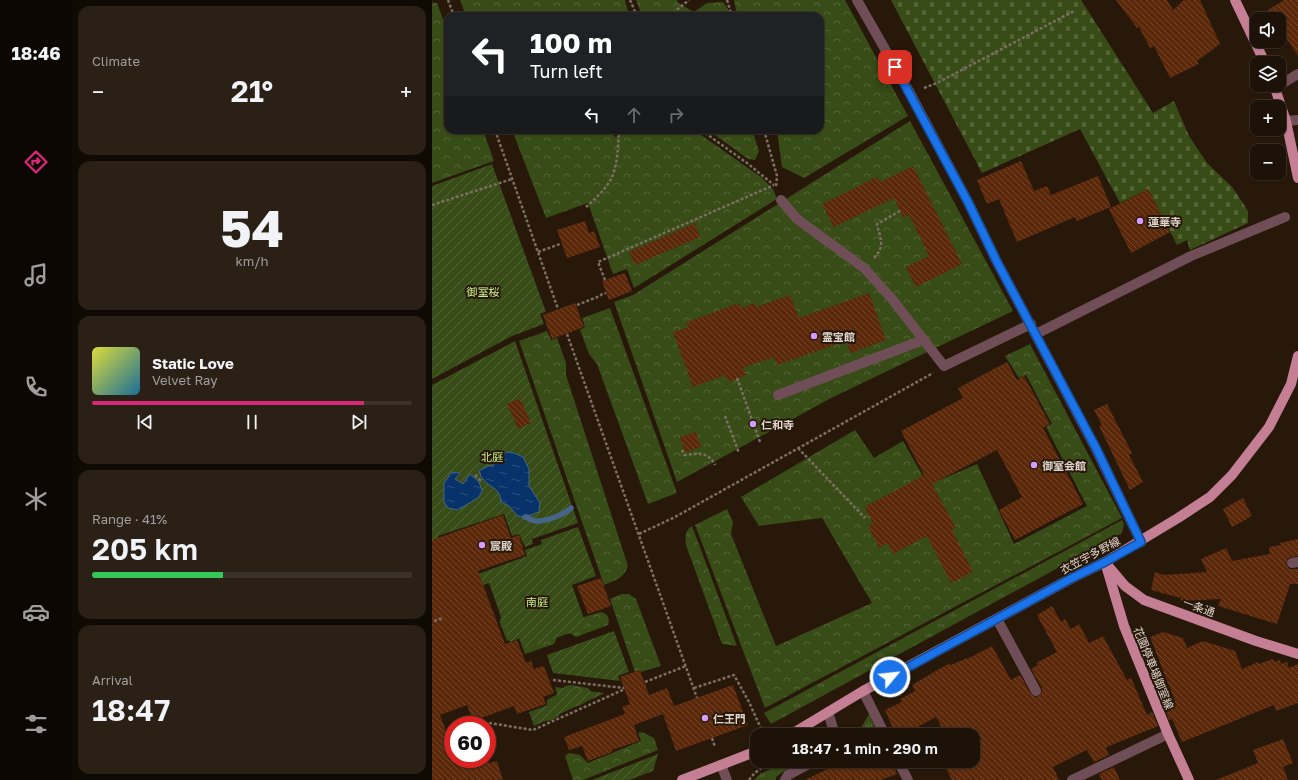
<!DOCTYPE html>
<meta charset="utf-8">
<style>
:root{--surface:#1d1208;--page:#2a2016;--text:#f1f3f6;--muted:#a09e9c;--line:#3b3229;--accent:#db2777}
body{margin:0;font-family:"Golos Text","Noto Sans JP",sans-serif;background:var(--page);color:var(--text);height:100vh;display:flex;flex-direction:column;font-size:15px;white-space:nowrap}
*{box-sizing:border-box;margin:0}
p{font-size:13px;color:var(--muted)}
.icon{flex:none;width:22px;height:22px;fill:none;stroke:currentColor;stroke-width:2;stroke-linecap:round;stroke-linejoin:round}
.map{position:relative;flex:1;overflow:hidden}
.side{display:flex;flex-direction:column;gap:6px;padding:6px;background:#100a04;width:360px}
.side>*{flex:none}
.hud{position:absolute;left:12px;top:12px;width:380px;height:122px;border-radius:12px;box-shadow:0 1px 3px #0004,0 0 0 1px var(--line);background:#202124;color:#fff;overflow:hidden}
.controls{position:absolute;left:818px;top:12px;display:grid;gap:8px}
.controls a{display:grid;place-items:center;width:36px;height:36px;border-radius:8px;background:var(--surface);box-shadow:0 1px 3px #0004,0 0 0 1px var(--line);font-size:20px}
.speed{position:absolute;left:12px;top:716px;display:flex;gap:8px;font-size:20px;font-weight:700;text-align:center}
.speed>*{display:grid;place-content:center;width:52px;height:52px;border-radius:50%;background:var(--surface);box-shadow:0 1px 3px #0004,0 0 0 1px var(--line);line-height:1}
.speed .limit{border:6px solid #d22;background:#fff;color:#111}
.pin{position:absolute;display:grid;place-items:center;width:34px;height:34px;color:#fff;margin:-17px;border-radius:8px;box-shadow:0 2px 6px #0006}
.me{position:absolute;width:44px;margin:-22px;rotate:62deg;stroke-linejoin:round;filter:drop-shadow(0 0 3px #0008)}
.turn{display:flex;align-items:center;gap:14px;height:84px;padding:0 20px;font-size:18px}
.turn .icon{width:52px;height:52px;stroke-width:2.5}
.turn b{display:block;font-size:28px;line-height:34px}
.lanes{display:flex;align-items:center;height:38px;padding:0 20px;background:#0003;justify-content:center;gap:20px;direction:ltr}
.lanes .off{opacity:.35}
.big{font-size:30px;font-weight:600;line-height:1.1}
.side .card{flex:1;display:flex;flex-direction:column;justify-content:center;gap:6px;min-width:0;padding:0 14px;border-radius:12px;background:var(--page)}
.side .dial{align-items:center;gap:0}
.dial b{font-size:52px;line-height:1}
.song{display:flex;align-items:center;gap:12px}
.cover{width:48px;height:48px;border-radius:6px;background:linear-gradient(135deg,hsl(60 70% 55%),hsl(200 70% 35%))}
.played{height:4px;border-radius:2px;background:linear-gradient(90deg,var(--accent) 85%,var(--line) 85%)}
.keys{display:flex;justify-content:space-around;direction:ltr}
.heat{display:flex;justify-content:space-between;align-items:center;font-size:22px;direction:ltr}
.charge{height:6px;border-radius:3px;background:linear-gradient(90deg,#34c759 41%,var(--line) 0)}
.trip{position:absolute;left:318px;top:728px;width:230px;height:40px;border-radius:12px;background:var(--surface);box-shadow:0 1px 3px #0004,0 0 0 1px var(--line);font-weight:600;line-height:40px;text-align:center}
main{display:flex;flex:1;min-height:0}
.tabs{display:flex;flex-direction:column;width:72px;justify-content:space-around;align-items:center;background:#0c0703;color:var(--muted)}
.tabs .icon{width:28px;height:28px}
.tabs .selected{color:var(--accent)}
.tabs b{font-size:18px;color:var(--text)}
.map>svg:first-child{display:block}
.grass{fill:url(#grass-tufts)}
.forest{fill:url(#forest-crowns)}
.cemetery{fill:url(#cemetery-stones)}
.garden{fill:url(#garden-furrows)}
.water{fill:url(#water-ripples);stroke:#486488}
.lines{fill:none;stroke-linecap:round;stroke-linejoin:round}
.stream{stroke:#486488;stroke-width:5.5}
.building{fill:url(#building-back-hatch)}
.path{stroke:#7b6e62;stroke-width:2.5;stroke-dasharray:3 2;stroke-linecap:butt}
.minor{stroke:#704e57;stroke-width:10}
.major{stroke:#c57f94;stroke-width:10}
.route-casing{stroke:#114b97;stroke-width:10}
.route{stroke:#1a73e8;stroke-width:7}
.poi-dot{fill:#d49cfc;stroke:#27180a;stroke-width:1.5}
.labels{text-anchor:middle;dominant-baseline:central;stroke-width:4;stroke-linejoin:round;paint-order:stroke}
.poi-label{font-size:11px;font-weight:bold;fill:#e1d6cd;stroke:#27180a;text-anchor:start}
.park-label{font-size:11px;fill:#c6f08b;stroke:#27180a}
.street-label{font-size:11px;fill:#e1d6cd;stroke:#27180a}
</style>
<main>
<nav class="tabs">
<b>18:46</b>
<svg class="icon selected" aria-label="directions" viewBox="0 0 24 24"><path d="M12 3l9 9-9 9-9-9zM9 14v-3h6M13 9l2 2-2 2"/></svg>
<svg class="icon" aria-label="music" viewBox="0 0 24 24"><path d="M9 18V5l10-2v13"/><circle cx="6" cy="18" r="3"/><circle cx="16" cy="16" r="3"/></svg>
<svg class="icon" aria-label="phone" viewBox="0 0 24 24"><path d="M5 4h4l2 5-3 2q2 4 5 5l2-3 5 2v4C11 20 4 13 5 4z"/></svg>
<svg class="icon" aria-label="climate" viewBox="0 0 24 24"><path d="M12 3v18M4 7l16 10M4 17L20 7"/></svg>
<svg class="icon" aria-label="car" viewBox="0 0 24 24"><path d="M5 17H2v-5l4-1 3-4h7l3 4 3 1v5h-3M9 17h6M6 11h13"/><circle cx="7" cy="17" r="2"/><circle cx="17" cy="17" r="2"/></svg>
<svg class="icon" aria-label="filters" viewBox="0 0 24 24"><path d="M4 7h16M4 17h16"/><circle cx="9" cy="7" r="2"/><circle cx="15" cy="17" r="2"/></svg>
</nav>
<section class="side">
<div class="card"><p>Climate</p>
<div class="heat"><a>−</a><b class="big">21°</b><a>+</a></div>
</div>
<div class="card dial"><b>54</b><p>km/h</p></div>
<div class="card">
<div class="song"><i class="cover"></i><div><b>Static Love</b><p>Velvet Ray</p></div></div>
<div class="played"></div>
<div class="keys"><svg class="icon" aria-label="previous" viewBox="0 0 24 24"><path d="M18 5L8 12l10 7zM5 5v14"/></svg><svg class="icon" aria-label="pause" viewBox="0 0 24 24"><path d="M8 5v14M16 5v14"/></svg><svg class="icon" aria-label="next" viewBox="0 0 24 24"><path d="M6 5l10 7-10 7zM19 5v14"/></svg></div>
</div>
<div class="card"><p>Range · 41%</p><b class="big">205 km</b><div class="charge"></div></div>
<div class="card"><p>Arrival</p><b class="big">18:47</b></div>
</section>
<div class="map">
<svg width="866" height="780" viewBox="0 0 866 780">
<defs>
<pattern id="grass-tufts" width="24" height="20" patternUnits="userSpaceOnUse"><rect width="24" height="20" fill="#374c16"/><path d="M3 7l-1-3M5 7V3M7 7l1-3M15 17l-1-3M17 17v-4M19 17l1-3" fill="none" stroke="#546537"/></pattern>
<pattern id="forest-crowns" width="20" height="18" patternUnits="userSpaceOnUse"><rect width="20" height="18" fill="#374c16"/><path d="M2 6a3 3 0 1 1 6 0M12 15a3 3 0 1 1 6 0" fill="none" stroke="#546537"/></pattern>
<pattern id="cemetery-stones" width="16" height="16" patternUnits="userSpaceOnUse"><rect width="16" height="16" fill="#374c16"/><path d="M2 7V4a2 2 0 0 1 4 0v3zM10 15v-3a2 2 0 0 1 4 0v3z" fill="#546537"/></pattern>
<pattern id="garden-furrows" width="10" height="10" patternUnits="userSpaceOnUse"><rect width="10" height="10" fill="#374c16"/><path d="M-1 1l2-2M0 10L10 0M9 11l2-2" fill="none" stroke="#546537"/></pattern>
<pattern id="water-ripples" width="26" height="14" patternUnits="userSpaceOnUse"><rect width="26" height="14" fill="#07336a"/><path d="M2 4q2-2 4 0t4 0M15 11q2-2 4 0t4 0" fill="none" stroke="#2b507e"/></pattern>
<pattern id="building-back-hatch" width="6" height="6" patternUnits="userSpaceOnUse"><rect width="6" height="6" fill="#5b280a"/><path d="M-1 5l2 2M0 0l6 6M5-1l2 2" fill="none" stroke="#72462c"/></pattern>
</defs>
<rect width="100%" height="100%" fill="#27180a"/>
<path class="grass" d="M690 520 692 524 690 533 339 724 332 713Z
M437 714 446 735H425Z
M348 765 355 769 344 777V780H322L328 774Z"/>
<path class="forest" d="M28 0H193L197 16H34Z
M204 0H245L246 3 262 12 275 3 291 2 298 12 296 16H210Z
M302 0H413L476 116 372 178 350 167 345 130H388V16H307L304 10Z
M0 1 1 3H5L16 33V130H51L62 161 0 183Z
M478 121 581 311 401 397 245 482 182 302 201 295Z
M80 130H178L183 137 204 130H262L329 177 341 189 345 199 202 288 195 269 181 274 156 203 114 218Z
M276 130H320L327 151 323 160 316 159Z
M178 308 245 493 216 504 165 364 157 354 148 330 153 327 150 318Z
M115 331 119 340 125 338 134 363V375L196 566C192 578 184 580 172 585L87 341Z
M598 344 690 518 333 708 263 525 295 509 301 522 299 534 344 646 440 603 390 518 327 526 309 497 423 430 442 458 471 441 496 485 545 464 582 544 655 506 614 427 620 424 594 375 587 378 573 356Z
M260 526 305 646 290 644 254 545C253 536 253 531 260 526Z
M190 594H197L204 599 229 666 209 672 208 670 203 672 178 599Z
M89 608 127 633 122 644 93 654 87 638 75 641 68 623V619Z
M168 612C176 613 178 618 176 625L144 637 138 633 136 631 143 620Z
M139 685 156 688 158 690V693L153 697 152 703 149 705 128 710 127 716 120 720 109 722 115 705V700L124 695 133 686Z
M210 732 222 738 226 750 151 780H141L133 756 137 753 148 755 156 763 209 741 206 733Z"/>
<path class="cemetery" d="M459 0H649L721 113 742 101 757 136 775 163 801 188 816 211V223L758 250 755 240 745 245 716 189 688 203 648 129 550 173Z"/>
<path class="garden" d="M60 164 114 312 108 314 112 324 80 336 0 379V186Z
M83 341 146 523 100 539 101 544 93 547 87 534 80 536 72 514 6 536 8 540 0 542V385Z
M146 527 164 576 140 585 155 627 93 649 88 638 78 642 57 583 28 593 24 582 95 556 93 550 110 544 109 540Z
M182 631 197 672 186 676 188 681 121 673 115 655Z
M123 687 173 693 102 726 97 712 127 701Z
M226 754 221 771 197 780H160Z"/>
<path class="water" d="M74 452 82 453 91 457 97 469V486L108 503 107 512 93 517 86 516 77 506 69 502C69 485 51 488 47 471L56 466 62 465V459L67 457 69 458Z
M20 472 28 473 23 479 31 484 38 474 47 482 50 491 47 497 26 510 16 508 12 502V483Z"/>
<g class="lines">
<path class="stream" d="M93 517C96 518 99 520 103 521 113 522 132 515 139 508"/>
</g>
<path class="building" d="M684 0H735L741 10 752 0H768L788 44 765 61 767 64 738 78 722 46 718 48 707 27 705 28Z
M852 0H866V56L847 26V19H822Z
M589 161 602 191 615 186 619 195 666 176 679 207 645 221 643 217 585 242 567 199 555 204 545 180Z
M481 166 530 264 484 287 474 267 497 256 477 215 471 217 462 198 402 227 390 204 445 177 448 182Z
M716 189 738 232 699 253 677 209Z
M153 221 157 233 162 231 168 247 135 258 125 230Z
M263 223 268 237 203 265 197 252Z
M193 273 200 291 177 300 170 281Z
M437 293 454 340 419 353 414 341 345 365 342 357 311 368 314 375 296 382 293 375 261 387 241 332 256 327 255 322 307 303 309 308 322 303 324 307 358 295 367 318Z
M143 303 152 327 120 339 111 315Z
M575 362 585 380 592 376 618 424 611 428 651 504 583 540 567 510 590 497 565 450 500 484 524 528 520 530 541 572 519 583 495 536 461 554 456 543 447 548 436 526 441 524 433 507 492 475 469 431 531 398 526 388Z
M88 398 99 423 86 429 75 404Z
M675 404 700 453 697 455 711 482 698 490 667 426 670 425 662 410Z
M264 432 269 447 253 452 248 437Z
M811 498 820 516 800 527 791 509Z
M71 515 79 538 87 535 93 555 46 571 73 644 85 640 94 663 99 661 102 669 112 666 122 693 111 697 114 704 85 714 82 706 41 721 35 705 8 715 21 750V759H31L34 767 56 759 57 763 65 761 71 780H0V540Z
M866 539V556L856 558 854 564 857 569H866V584H858L845 624 786 606 789 599 749 601V598L719 590 723 572 732 575 775 572 769 559 794 548 800 561 838 554 837 547 849 545 848 543Z
M169 578 179 606 156 614 145 586Z
M620 606 629 622 633 619 639 629 647 624 657 643 671 636 695 680 699 678 715 715 720 712 726 726 675 747 674 749 677 755 662 762 655 750 621 767 627 780H520L510 761H541V735H514L504 717 484 728 469 735H464L453 710 470 702 468 699 483 691 480 685 495 676 518 663 519 665 535 658V659L560 646 579 680 588 675 599 694 603 697 607 696 610 692V688L599 669 606 665 604 663 625 652 605 615Z
M731 632 751 638 755 648 771 641 803 651 810 669 826 662 827 664 841 659 842 662 848 660 849 664 855 662 857 668 866 664V703L844 711 842 705 750 742 740 719 737 720 732 706 743 701 718 637Z
M208 670 217 695 235 688 242 706 301 685 316 725 244 751 231 714 202 725 207 741 180 750V752L156 761 150 746 137 750 132 737 193 714 190 707 198 704 188 677Z
M851 739 861 763 851 767 856 780H784L826 763 821 750Z
M412 761H460L465 774 449 780H373Z
M473 761H495V762L478 769Z
M682 767 688 780H670L667 774Z"/>
<g class="lines">
<path class="path" d="M16 0 22 16
M198 0 205 16
M295 0 300 16
M237 16 257 0
M492 88 505 83 642 11
M63 130 126 309
M269 130 315 163 342 185
M332 130 345 176 344 187
M0 205 80 179
M154 207C163 199 173 190 179 179 186 165 186 146 187 130
M106 252 128 244
M442 258C454 245 448 239 445 224L468 211
M173 280 166 262 342 185
M145 305 168 296 170 294 174 293
M135 334 265 698
M305 378 328 442
M293 416 307 453
M366 448 433 518
M250 450 252 455C266 454 275 450 283 465
M43 475 50 482
M207 534 243 517 501 373
M2 621 11 618
M121 680 192 688
M213 682 254 666
M262 688 302 675 317 702 330 731
M57 723 101 730 193 689
M280 738 283 747
M317 780C324 770 332 766 343 761"/>
<path class="minor" d="M425 0 478 93 536 202 565 262 664 449 709 542
M843 88 866 74
M854 121 866 120
M349 200 365 219 432 268 460 299 512 366 599 324
M604 334 759 256 853 217
M346 395 491 340
M860 563 866 562
M565 619 604 691
M431 691 453 735
M396 712 403 735
M466 761 476 780
M289 765 295 780
M353 780 356 775 382 761
M640 780 736 734"/>
<path class="major" d="M803 0 833 63
M842 85 854 121 866 178
M673 562 692 626 736 734 757 780
M677 567 693 586 712 600 824 641 866 654
M358 735 431 691 640 578 673 562 746 518 778 497 800 475 837 427 859 384 866 356
M250 780 325 751"/>
</g>
<g class="lines">
<g class="route-casing">
<path id="route" d="M458 677 640 578 673 562 709 542 664 448 565 262 536 202 463 67"/>
</g>
<use href="#route" class="route"/>
</g>
<g class="poi-dot">
<circle cx="708" cy="221" r="4"/>
<circle cx="382" cy="336" r="4"/>
<circle cx="321" cy="424" r="4"/>
<circle cx="602" cy="465" r="4"/>
<circle cx="50" cy="545" r="4"/>
<circle cx="273" cy="718" r="4"/>
</g>
<g class="labels">
<g class="poi-label">
<text x="716" y="221">蓮華寺</text>
<text x="390" y="336">霊宝館</text>
<text x="329" y="424">仁和寺</text>
<text x="610" y="465">御室会館</text>
<text x="58" y="545">宸殿</text>
<text x="281" y="718">仁王門</text>
</g>
<g class="park-label">
<text x="51" y="291">御室桜</text>
<text x="60" y="456">北庭</text>
<text x="105" y="601">南庭</text>
</g>
<g class="street-label">
<text transform="translate(658 555) rotate(-28)">衣笠宇多野線</text>
<text transform="translate(767 607) rotate(20)">一条通</text>
<text transform="translate(722 668) rotate(68)">花園停車場御室線</text>
</g>
</g>
</svg>
<div class="controls">
<a><svg class="icon" aria-label="sound" viewBox="0 0 24 24"><path d="M4 9h4l5-4v14l-5-4H4zM17 9q2 3 0 6"/></svg></a>
<a><svg class="icon" aria-label="layers" viewBox="0 0 24 24"><path d="M12 4l9 5-9 5-9-5zM3 14l9 5 9-5"/></svg></a>
<a>+</a>
<a>−</a>
</div>
<div class="speed"><div class="limit">60</div></div>
<div class="pin" style="left:463px;top:67px;background:#d93025"><svg class="icon" aria-label="arrive" viewBox="0 0 24 24"><path d="M6 21V4h12l-3 4 3 4H6"/></svg></div>
<svg class="me" style="left:458px;top:677px" viewBox="-20 -20 40 40"><circle r="17" fill="#1a73e8" stroke="#fff" stroke-width="3"/><path d="M0-11L8 9 0 5-8 9z" fill="#fff"/></svg>
<div class="trip">18:47 · 1 min · 290 m</div>
<div class="hud">
<div class="turn"><svg class="icon" aria-label="left" viewBox="0 0 24 24"><path d="M17 20v-9H6M10 6l-5 5 5 5"/></svg><div><b>100 m</b>Turn left</div></div>
<div class="lanes"><svg class="icon" aria-label="left" viewBox="0 0 24 24"><path d="M17 20v-9H6M10 6l-5 5 5 5"/></svg><svg class="icon off" aria-label="ahead" viewBox="0 0 24 24"><path d="M12 20V5M6 11l6-6 6 6"/></svg><svg class="icon off" aria-label="right" viewBox="0 0 24 24"><path d="M7 20v-9h11M14 6l5 5-5 5"/></svg></div>
</div>
</div>
</main>
